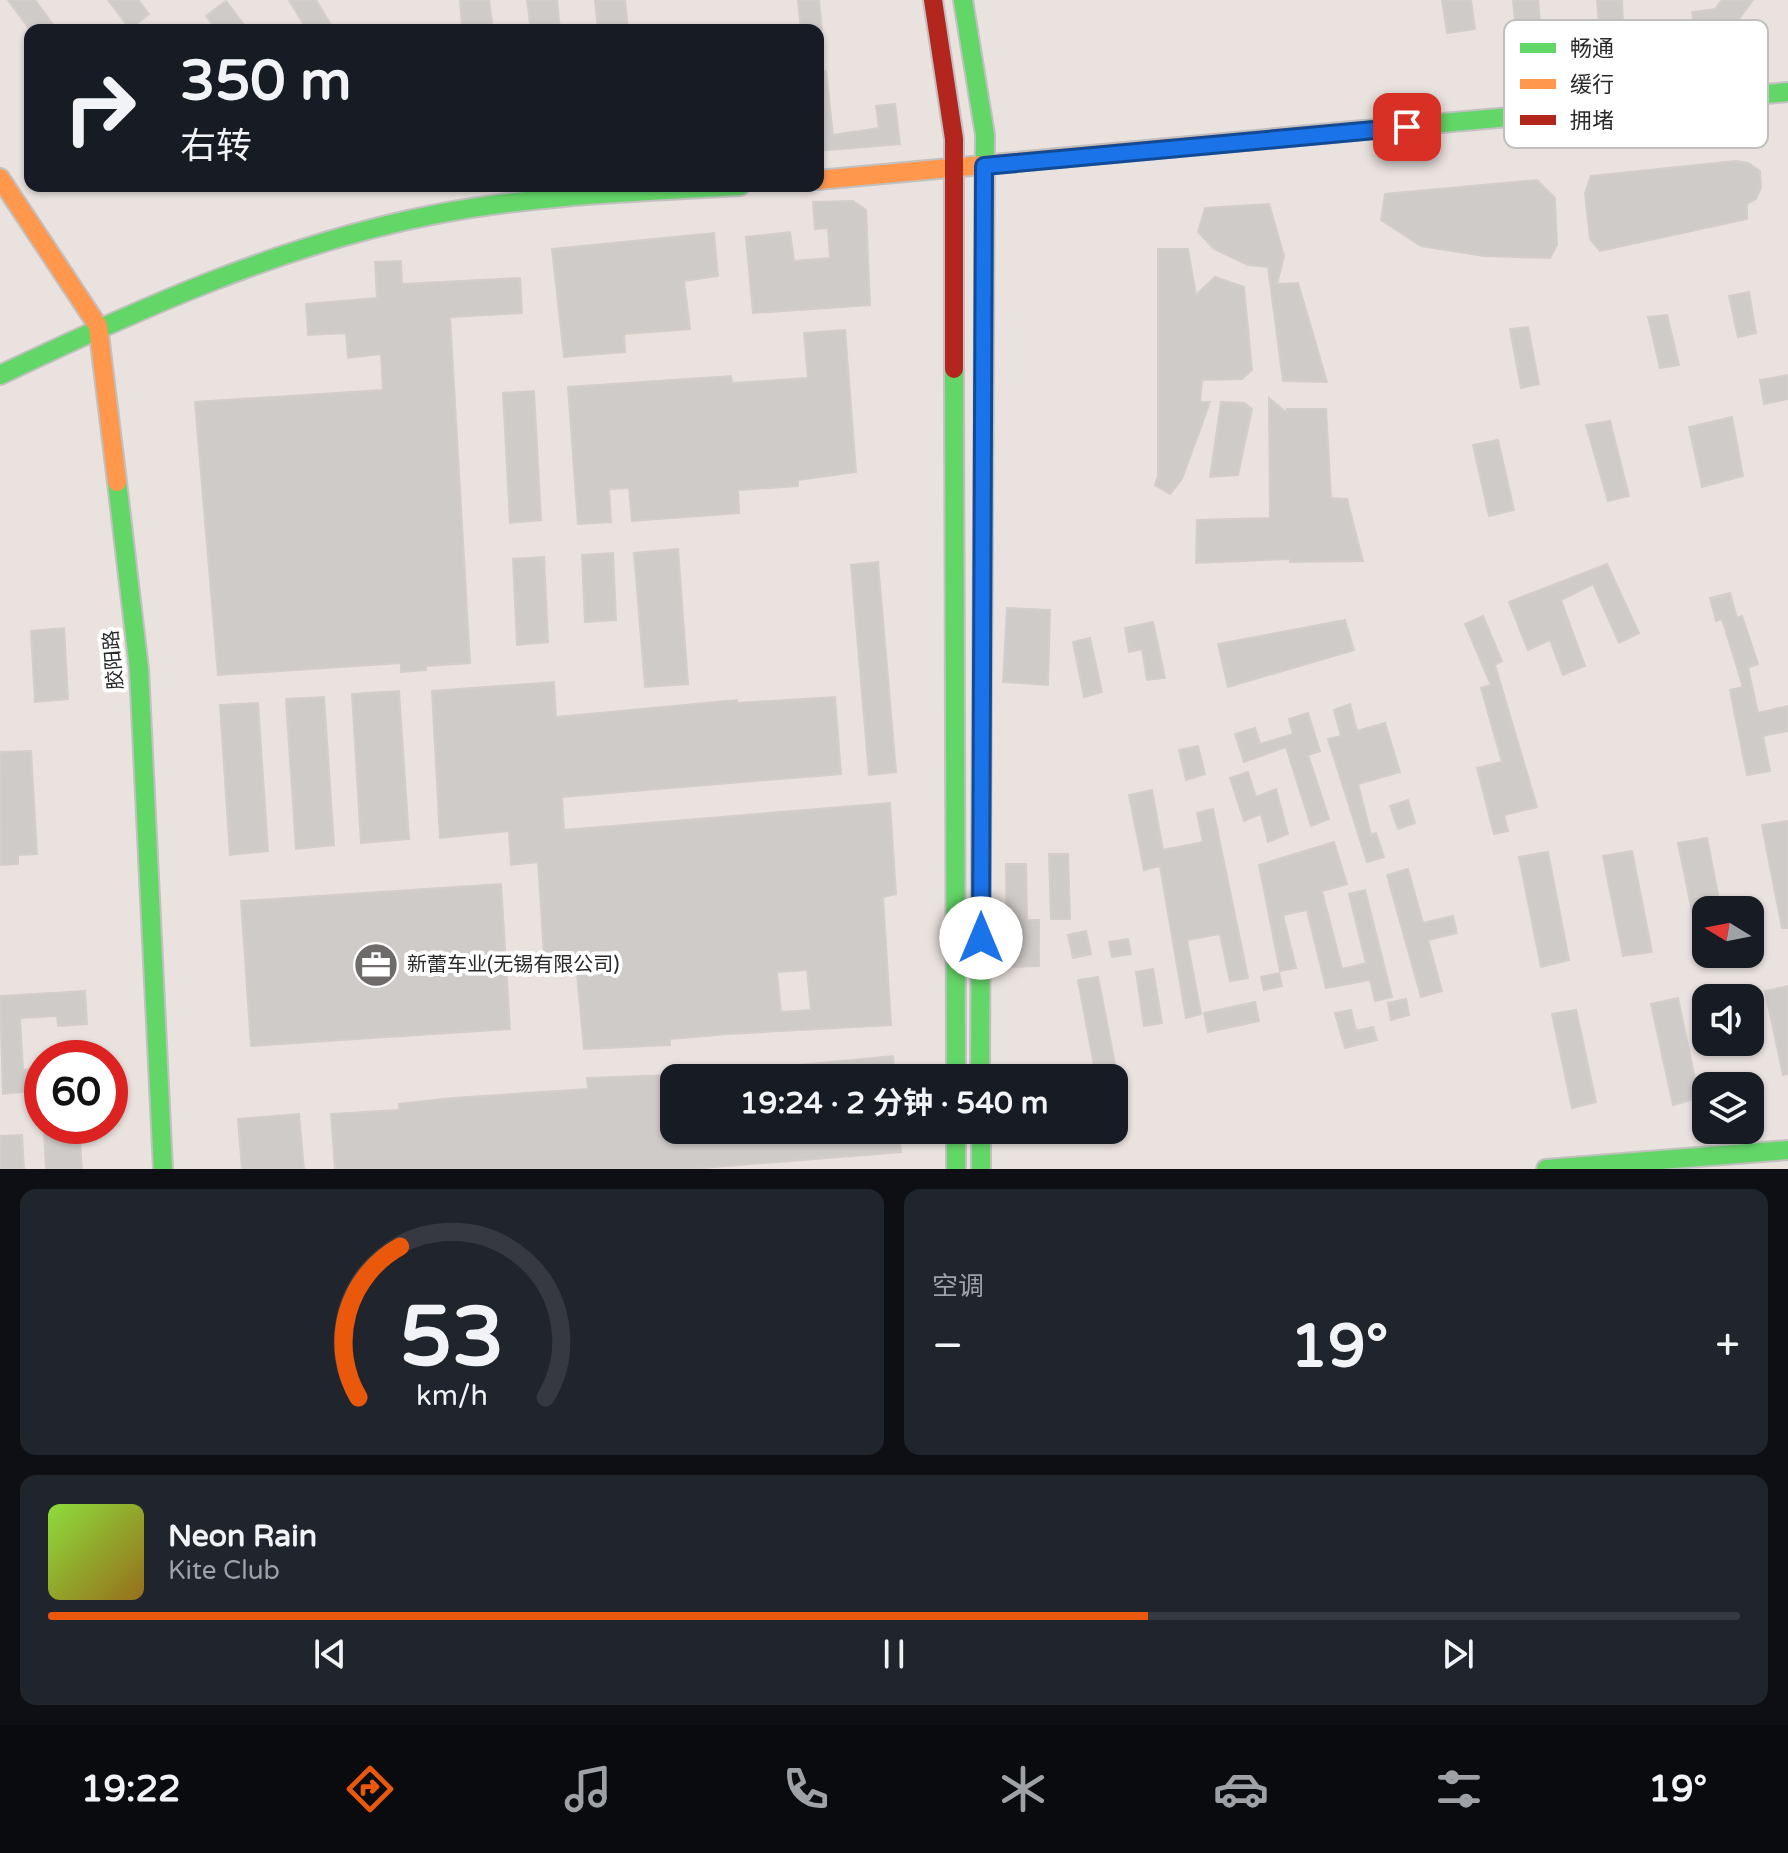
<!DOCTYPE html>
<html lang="zh">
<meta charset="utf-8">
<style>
:root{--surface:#171b24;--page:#20242c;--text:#f1f3f6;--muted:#9ea1a6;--line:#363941;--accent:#ea580c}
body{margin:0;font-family:"Varela Round","Noto Sans SC",sans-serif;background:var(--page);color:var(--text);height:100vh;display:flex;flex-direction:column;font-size:30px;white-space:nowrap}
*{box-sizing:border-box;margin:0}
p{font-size:26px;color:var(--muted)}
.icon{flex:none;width:44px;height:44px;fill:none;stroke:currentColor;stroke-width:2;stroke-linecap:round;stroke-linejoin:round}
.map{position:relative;height:1169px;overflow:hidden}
.sheet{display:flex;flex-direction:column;gap:20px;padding:20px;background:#0d0f14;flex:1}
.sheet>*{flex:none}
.hud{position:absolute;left:24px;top:24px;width:800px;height:168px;border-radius:16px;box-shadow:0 2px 6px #0004;background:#171b24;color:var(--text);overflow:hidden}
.needle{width:52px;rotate:280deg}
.controls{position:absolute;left:1692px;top:896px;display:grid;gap:16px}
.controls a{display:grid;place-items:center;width:72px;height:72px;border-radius:16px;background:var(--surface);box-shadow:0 2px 6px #0004;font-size:40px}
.speed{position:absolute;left:24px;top:1040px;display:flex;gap:16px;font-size:40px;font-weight:700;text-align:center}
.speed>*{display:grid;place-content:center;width:104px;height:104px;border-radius:50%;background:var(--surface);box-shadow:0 2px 6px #0004;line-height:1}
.speed .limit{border:12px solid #d22;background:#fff;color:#111}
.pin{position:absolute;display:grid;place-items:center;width:68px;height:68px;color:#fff;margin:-34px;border-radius:16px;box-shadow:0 4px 12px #0006}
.me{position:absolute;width:88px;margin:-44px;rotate:0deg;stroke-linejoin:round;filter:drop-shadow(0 0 6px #0008)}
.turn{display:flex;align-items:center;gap:28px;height:168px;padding:0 24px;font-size:36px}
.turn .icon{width:104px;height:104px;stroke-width:2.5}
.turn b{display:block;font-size:56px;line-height:68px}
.big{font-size:60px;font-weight:700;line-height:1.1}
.sheet .widget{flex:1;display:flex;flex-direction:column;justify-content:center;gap:12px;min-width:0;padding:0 28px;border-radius:16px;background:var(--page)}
.sheet .dial{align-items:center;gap:0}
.dial svg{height:208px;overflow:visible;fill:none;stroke:var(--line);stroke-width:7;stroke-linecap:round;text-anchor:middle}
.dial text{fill:var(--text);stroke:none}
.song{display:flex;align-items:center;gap:24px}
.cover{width:96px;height:96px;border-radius:12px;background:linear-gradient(135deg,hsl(90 70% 55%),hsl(40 70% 35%))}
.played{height:8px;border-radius:4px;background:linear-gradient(90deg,var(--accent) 65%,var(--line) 65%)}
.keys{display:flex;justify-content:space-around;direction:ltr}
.heat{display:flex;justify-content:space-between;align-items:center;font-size:44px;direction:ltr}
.sheet .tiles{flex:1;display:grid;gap:20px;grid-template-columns:1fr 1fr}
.widget:last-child{grid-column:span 2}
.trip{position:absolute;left:660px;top:1064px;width:468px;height:80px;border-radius:16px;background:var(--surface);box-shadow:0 2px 6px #0004;font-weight:700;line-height:80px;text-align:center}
.menu{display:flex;height:128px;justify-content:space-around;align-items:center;background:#090b0e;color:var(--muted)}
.menu .icon{width:56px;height:56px}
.menu .current{color:var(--accent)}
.menu b{font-size:36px;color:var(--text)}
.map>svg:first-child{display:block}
.building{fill:#cfcbc8;stroke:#d4ceca;stroke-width:2;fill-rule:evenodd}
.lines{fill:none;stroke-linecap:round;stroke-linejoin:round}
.fast-casing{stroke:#c2c0c0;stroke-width:22}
.slow-casing{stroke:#c2c0c0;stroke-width:22}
.jam-casing{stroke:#c2c0c0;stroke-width:22}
.fast{stroke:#63d668;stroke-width:18}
.slow{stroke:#ff974d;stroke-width:18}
.jam{stroke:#b3261e;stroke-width:18}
.route-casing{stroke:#114b97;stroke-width:20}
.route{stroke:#1a73e8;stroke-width:14}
.labels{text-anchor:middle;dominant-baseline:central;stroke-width:8;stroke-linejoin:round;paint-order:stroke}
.street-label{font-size:20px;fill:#2a2a2a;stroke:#fff}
.poi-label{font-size:20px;fill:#2a2a2a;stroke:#fff;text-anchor:start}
.key{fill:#fff;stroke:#bfbfbf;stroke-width:2}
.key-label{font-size:22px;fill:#2a2a2a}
</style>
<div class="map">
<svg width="1788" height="1169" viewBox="0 0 1788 1169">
<rect width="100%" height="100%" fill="#e9e2de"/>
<path class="building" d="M8 0H35L57 30H30Z
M108 0H138L149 14 130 29Z
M289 0H316L334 30H307Z
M460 0H489L492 23 462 27Z
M527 0H557L560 30H531Z
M595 0H625L628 30H598Z
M798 0H819L822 30H801Z
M1442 0H1471L1475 29 1447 33Z
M1513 0H1538L1543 49 1518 52Z
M1597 0H1622L1624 47H1601Z
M1722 0H1753L1723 40 1696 44 1692 12 1715 9Z
M226 1 248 30H217L206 16Z
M818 71H826L833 135 879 128 876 106 895 104 900 144 818 151Z
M1736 161 1748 163 1760 171 1761 187 1756 199 1747 204V219L1600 251 1590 239 1585 193 1591 176Z
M1537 180 1555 198 1557 245 1550 258 1484 256 1421 246 1381 220 1385 194Z
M853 201 866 210 870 305 753 313 746 237 790 232 794 261 830 258 828 228 815 229 813 202Z
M1269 204 1284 256 1277 284 1298 283 1327 382 1283 381 1268 267 1248 265 1214 249 1198 232 1205 208Z
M714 233 718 276 684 281 690 329 624 334 625 352 564 357 552 249Z
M1158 249H1188L1196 295 1215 277 1244 287 1252 370 1242 379 1202 380 1200 402H1210L1182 479 1170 494 1155 485 1158 476Z
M401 261 402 284 520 278 522 313 450 317 470 663 426 666V670L401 672V663L218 675 195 402 383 390 381 354 348 358 346 333 308 335 306 304 377 298 375 262Z
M1749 292 1756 333 1738 337 1729 296Z
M1667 315 1679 365 1660 368 1648 317Z
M1528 327 1539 384 1521 388 1510 329Z
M845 330 856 472 798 480V486L738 490 739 513 632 521 629 488 609 489 611 522 578 524 568 387 731 376 732 383 808 378 804 333Z
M1788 375V399L1764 404 1760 380Z
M534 391 541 520 510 523 503 393Z
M1269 398 1287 413V409H1326L1331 498 1347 499 1363 561 1290 562V559L1196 563 1197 520 1270 518Z
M1221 402 1244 403 1252 409 1238 475 1210 477Z
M1732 417 1743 476 1702 487 1689 427Z
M1610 421 1629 496 1608 501 1586 425Z
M1498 440 1514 510 1489 516 1473 445Z
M678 549 688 684 645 687 634 553Z
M613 553 616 620 585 622 582 555Z
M544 557 548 642 517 645 513 559Z
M878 562 896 772 869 775 851 565Z
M1607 564 1639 633 1619 643 1593 584 1561 600 1585 666 1563 675 1550 640 1528 650 1509 602Z
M1730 593 1737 618 1742 616 1758 664 1748 667 1758 713 1788 706V731L1763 736 1770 771 1747 775 1730 690 1743 687 1722 619 1716 621 1710 598Z
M1007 608 1050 610 1048 685 1003 682Z
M1483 616 1502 661 1495 665 1537 807 1504 815 1508 831 1494 834 1477 768 1502 762 1481 688 1491 685 1465 624Z
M1345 620 1354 650 1228 687 1218 644Z
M1153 622 1165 678 1147 680 1142 649 1129 652 1125 628Z
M64 628 68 699 35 702 31 631Z
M1090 638 1102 692 1084 697 1073 642Z
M554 682 556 717 737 700V703L835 697 841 774 562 797 564 830 890 803 896 894 883 897 891 1025 728 1034 670 1039V1045L584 1049 575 952 544 954 538 862 511 865 509 831 440 838 432 691ZM807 970 811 1010 781 1012 777 972Z
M399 691 409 839 361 843 352 694Z
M324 697 334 845 296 849 286 699Z
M258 703 268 851 230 855 220 705Z
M1350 704 1357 731 1385 723 1400 772 1358 784 1371 835 1376 833 1384 857 1367 862 1328 739 1341 736 1334 710Z
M1308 713 1320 751 1308 755 1329 819 1311 826 1286 747 1244 762 1235 734 1255 728 1260 744 1293 734 1289 719Z
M1198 746 1205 774 1186 780 1179 750Z
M31 751 37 854 18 855V864L1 865 0 752Z
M1248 772 1256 797 1276 789 1288 834 1268 842 1261 814 1244 821 1230 778Z
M1152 790 1163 850 1203 842 1197 813 1213 809 1248 978 1230 981 1220 934 1187 940 1201 1014 1186 1018 1160 866 1144 870 1129 795Z
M1408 800 1415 823 1398 829 1390 806Z
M1788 821V928H1782L1762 825Z
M1707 838 1721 910H1706V955H1701L1678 843Z
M1334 842 1347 884 1322 891 1342 969 1366 963 1349 894 1365 890 1392 997 1375 1001 1370 980 1326 988 1307 910 1283 915 1296 968 1280 971 1259 865Z
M1632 851 1652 952 1623 956 1603 856Z
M1548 852 1569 960 1541 967 1519 857Z
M1049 854H1068L1070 919H1051Z
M1006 864H1026L1027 920H1039V966L1007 967Z
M1408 869 1423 923 1453 916 1457 933 1428 940 1442 991 1421 997 1387 875Z
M501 884 510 1029 251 1046 241 901Z
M1086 931 1091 954 1073 958 1068 935Z
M1128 939 1131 954 1112 957 1109 942Z
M1153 969 1162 1023 1144 1026 1136 972Z
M1279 973 1282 986 1264 990 1261 977Z
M1098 977 1116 1069 1095 1071 1078 980Z
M1788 986V1074L1783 1075 1765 991Z
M85 991 87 1024 58 1026 57 1016 20 1018 23 1070 42 1068V1090L3 1094 0 996Z
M1678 998 1699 1098 1673 1105 1651 1004Z
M1406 999 1409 1015 1391 1020 1388 1003Z
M1255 1002 1259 1021 1208 1032 1204 1013Z
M1351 1010 1356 1031 1373 1027 1377 1040 1345 1048 1335 1013Z
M1576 1010 1596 1102 1572 1108 1552 1014Z
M893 1056 895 1078H745V1070Z
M674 1075V1130H678V1143L702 1141V1130H899L901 1152 703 1168 335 1169 331 1114 399 1110V1104L452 1098 588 1089 587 1078Z
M299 1114 304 1169H242L238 1119Z
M44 1131H79L82 1169H46Z
M22 1135 24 1169H0V1136Z"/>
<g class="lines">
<g class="fast-casing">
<path id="fast" d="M963 0 985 135 983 530
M1364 130 1788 92
M954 369 956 1078
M0 375C139 309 280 245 432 215 533 195 637 192 740 186
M117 482 139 669 163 1169
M980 1078 981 856
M956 1130V1169
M981 1130V1169
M1546 1169 1788 1150"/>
</g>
<g class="slow-casing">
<path id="slow" d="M0 178 98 326 117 482
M818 180 1364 130
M981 856 983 530"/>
</g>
<g class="jam-casing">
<path id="jam" d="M933 0 954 139V369"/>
</g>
<use href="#fast" class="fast"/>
<use href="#slow" class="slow"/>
<use href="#jam" class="jam"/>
</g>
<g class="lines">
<g class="route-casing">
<path id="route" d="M981 938 984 166 1407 127"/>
</g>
<use href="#route" class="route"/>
</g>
<defs>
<g id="office-disc" transform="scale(2.3)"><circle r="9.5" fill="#6d6a69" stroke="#fff"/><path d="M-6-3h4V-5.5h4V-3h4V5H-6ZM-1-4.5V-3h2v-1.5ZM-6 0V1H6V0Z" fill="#fff"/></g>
</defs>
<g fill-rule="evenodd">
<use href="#office-disc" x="376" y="965"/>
</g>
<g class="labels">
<g class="street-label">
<text transform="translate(114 660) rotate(-95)">胶阳路</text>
</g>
<g class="poi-label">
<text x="407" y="965">新蕾车业(无锡有限公司)</text>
</g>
</g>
<rect x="1504" y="20" width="264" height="128" rx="12" class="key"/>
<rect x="1520" y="43" width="36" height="10" fill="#63d668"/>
<rect x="1520" y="79" width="36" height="10" fill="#ff974d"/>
<rect x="1520" y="115" width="36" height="10" fill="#b3261e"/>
<g class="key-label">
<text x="1570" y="56">畅通</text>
<text x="1570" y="92">缓行</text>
<text x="1570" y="128">拥堵</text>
</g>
</svg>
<div class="controls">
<a><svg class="needle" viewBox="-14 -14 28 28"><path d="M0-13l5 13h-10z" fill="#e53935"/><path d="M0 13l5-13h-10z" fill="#9ea1a6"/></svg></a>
<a><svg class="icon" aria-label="sound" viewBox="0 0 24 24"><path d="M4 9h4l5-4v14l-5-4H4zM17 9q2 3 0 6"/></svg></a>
<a><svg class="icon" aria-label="layers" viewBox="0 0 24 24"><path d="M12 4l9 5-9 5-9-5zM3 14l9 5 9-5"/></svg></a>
</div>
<div class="speed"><div class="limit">60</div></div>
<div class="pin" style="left:1407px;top:127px;background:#d93025"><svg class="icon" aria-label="arrive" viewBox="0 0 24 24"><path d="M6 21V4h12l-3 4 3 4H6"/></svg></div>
<svg class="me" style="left:981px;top:938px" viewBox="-20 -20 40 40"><circle r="19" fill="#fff"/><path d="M0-13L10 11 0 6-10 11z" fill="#1a73e8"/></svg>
<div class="trip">19:24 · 2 分钟 · 540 m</div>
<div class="hud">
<div class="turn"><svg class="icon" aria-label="right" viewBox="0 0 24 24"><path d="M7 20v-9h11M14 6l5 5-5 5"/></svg><div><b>350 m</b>右转</div></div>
</div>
</div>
<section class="sheet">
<div class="tiles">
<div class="widget dial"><svg viewBox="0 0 100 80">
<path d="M14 69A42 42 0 1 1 86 69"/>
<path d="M14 69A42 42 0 0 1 30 11" stroke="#ea580c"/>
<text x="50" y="56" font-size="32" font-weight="700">53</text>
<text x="50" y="72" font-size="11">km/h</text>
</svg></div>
<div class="widget"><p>空调</p>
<div class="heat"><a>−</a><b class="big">19°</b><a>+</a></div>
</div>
<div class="widget">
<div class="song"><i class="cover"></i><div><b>Neon Rain</b><p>Kite Club</p></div></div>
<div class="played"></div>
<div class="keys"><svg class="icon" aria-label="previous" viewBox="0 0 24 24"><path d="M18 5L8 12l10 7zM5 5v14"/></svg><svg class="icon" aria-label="pause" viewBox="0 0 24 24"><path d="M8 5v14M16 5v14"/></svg><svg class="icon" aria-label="next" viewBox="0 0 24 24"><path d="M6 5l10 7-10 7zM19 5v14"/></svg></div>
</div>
</div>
</section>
<nav class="menu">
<b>19:22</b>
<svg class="icon current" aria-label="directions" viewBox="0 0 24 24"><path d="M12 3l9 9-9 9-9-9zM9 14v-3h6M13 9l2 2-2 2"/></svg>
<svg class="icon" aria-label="music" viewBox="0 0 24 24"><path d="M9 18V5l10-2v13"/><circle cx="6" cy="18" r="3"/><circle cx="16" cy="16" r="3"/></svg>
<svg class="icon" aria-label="phone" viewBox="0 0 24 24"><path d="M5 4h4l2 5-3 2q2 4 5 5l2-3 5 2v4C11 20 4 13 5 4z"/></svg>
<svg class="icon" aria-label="climate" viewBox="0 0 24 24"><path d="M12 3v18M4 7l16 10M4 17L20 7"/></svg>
<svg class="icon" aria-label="car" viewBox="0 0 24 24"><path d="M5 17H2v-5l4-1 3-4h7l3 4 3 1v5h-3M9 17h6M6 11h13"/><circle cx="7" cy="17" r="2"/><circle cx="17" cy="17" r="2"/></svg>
<svg class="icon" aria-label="filters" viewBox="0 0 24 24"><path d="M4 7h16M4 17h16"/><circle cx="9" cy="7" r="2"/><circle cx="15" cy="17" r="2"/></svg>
<b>19°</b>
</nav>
